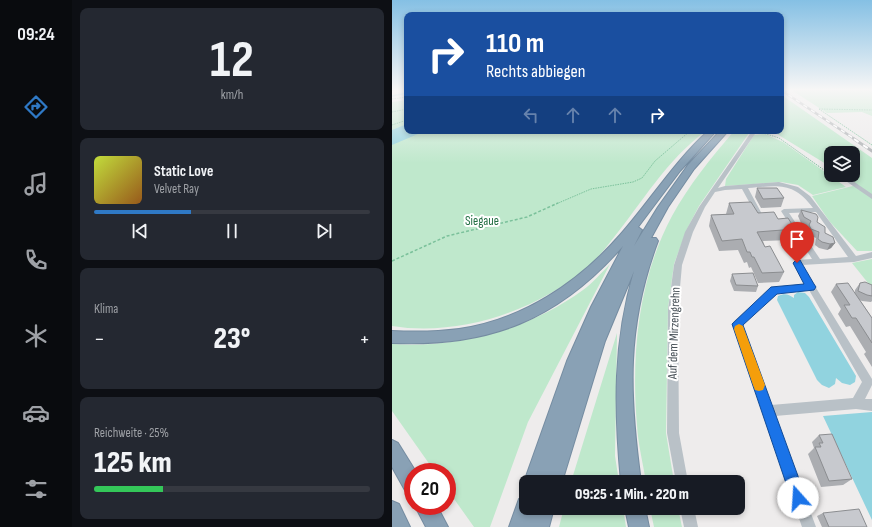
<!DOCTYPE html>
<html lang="de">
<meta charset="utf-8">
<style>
:root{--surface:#171b24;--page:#242831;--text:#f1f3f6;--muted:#9ea1a6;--line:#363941;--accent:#2f79c5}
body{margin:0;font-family:"Sofia Sans Condensed",sans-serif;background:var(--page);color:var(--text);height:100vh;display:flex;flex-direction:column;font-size:15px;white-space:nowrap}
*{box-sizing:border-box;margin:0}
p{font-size:13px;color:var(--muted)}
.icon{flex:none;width:22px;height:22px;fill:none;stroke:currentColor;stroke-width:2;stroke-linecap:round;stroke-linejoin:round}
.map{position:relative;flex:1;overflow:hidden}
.side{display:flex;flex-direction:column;gap:8px;padding:8px;background:#0d0f14;width:320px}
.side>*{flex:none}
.hud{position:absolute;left:12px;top:12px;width:380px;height:122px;border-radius:8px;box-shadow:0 2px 6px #0003;background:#1a4fa0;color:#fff;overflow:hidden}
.fabs{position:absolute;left:432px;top:146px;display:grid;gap:8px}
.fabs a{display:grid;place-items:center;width:36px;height:36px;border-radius:8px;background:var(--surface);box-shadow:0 2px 6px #0003;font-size:20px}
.speed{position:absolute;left:12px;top:463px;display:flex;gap:8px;font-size:20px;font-weight:700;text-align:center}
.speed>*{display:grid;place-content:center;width:52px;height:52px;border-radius:50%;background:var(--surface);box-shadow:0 2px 6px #0003;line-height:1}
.speed .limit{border:6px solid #d22;background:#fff;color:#111}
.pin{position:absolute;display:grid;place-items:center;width:34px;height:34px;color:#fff;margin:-41px -17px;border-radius:50% 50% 50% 0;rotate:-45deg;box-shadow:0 0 4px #0007}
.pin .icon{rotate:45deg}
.me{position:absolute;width:44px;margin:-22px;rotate:341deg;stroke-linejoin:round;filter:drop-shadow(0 0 3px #0008)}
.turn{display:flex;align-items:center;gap:14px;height:84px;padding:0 16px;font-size:18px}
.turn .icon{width:52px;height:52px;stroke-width:2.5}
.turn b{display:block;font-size:28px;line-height:34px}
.lanes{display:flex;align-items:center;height:38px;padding:0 16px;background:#0003;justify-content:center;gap:20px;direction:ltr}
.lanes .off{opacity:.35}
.big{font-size:30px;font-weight:800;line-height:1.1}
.side .card{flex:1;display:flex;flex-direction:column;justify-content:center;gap:6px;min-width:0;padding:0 14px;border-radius:8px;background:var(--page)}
.side .dial{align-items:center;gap:0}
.dial b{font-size:52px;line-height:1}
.song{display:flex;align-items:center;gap:12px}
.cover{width:48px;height:48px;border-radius:6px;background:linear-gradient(135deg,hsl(70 70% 55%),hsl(30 70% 35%))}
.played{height:4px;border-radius:2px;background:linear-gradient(90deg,var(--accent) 35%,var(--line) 35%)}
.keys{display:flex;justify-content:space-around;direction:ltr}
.heat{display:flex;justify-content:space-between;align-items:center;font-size:22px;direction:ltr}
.charge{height:6px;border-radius:3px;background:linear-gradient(90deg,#34c759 25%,var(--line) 0)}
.trip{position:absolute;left:127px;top:475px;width:226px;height:40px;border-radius:8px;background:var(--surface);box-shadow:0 2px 6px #0003;font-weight:800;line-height:40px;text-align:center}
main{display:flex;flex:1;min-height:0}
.tabs{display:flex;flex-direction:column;width:72px;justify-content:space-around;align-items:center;background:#090b0e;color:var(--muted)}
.tabs .icon{width:28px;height:28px}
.tabs .active{color:var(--accent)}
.tabs b{font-size:18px;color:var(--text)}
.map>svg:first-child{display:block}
.green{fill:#bfe8cc}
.water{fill:#91d3df}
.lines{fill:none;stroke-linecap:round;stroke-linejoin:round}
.stream{stroke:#91d3df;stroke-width:1.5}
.highway-casing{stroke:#758ca1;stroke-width:2}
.path-far1{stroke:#7bc19b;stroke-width:1;stroke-dasharray:1.5 1;stroke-linecap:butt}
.path{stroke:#7bc19b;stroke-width:1.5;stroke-dasharray:3 2;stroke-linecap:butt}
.minor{fill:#b9c1c7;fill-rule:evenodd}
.highway{fill:#89a1b5;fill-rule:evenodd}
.rail-far1-casing{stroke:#afb2b5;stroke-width:2.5}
.rail-casing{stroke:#afb2b5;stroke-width:3}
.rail-far1{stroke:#fff;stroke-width:1.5;stroke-dasharray:4.5;stroke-linecap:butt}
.rail{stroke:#fff;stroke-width:2;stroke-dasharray:5.5;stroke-linecap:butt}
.highway-bridge-casing{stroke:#758ca1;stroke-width:8;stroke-linecap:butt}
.highway-bridge{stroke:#89a1b5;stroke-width:7}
.wall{fill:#abadb1}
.shaded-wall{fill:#8b8d90}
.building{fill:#c7c9ce;stroke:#8b8d90}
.route{fill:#1a73e8;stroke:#114b97}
.slow{fill:#f59e0b}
.labels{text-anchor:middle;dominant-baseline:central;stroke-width:4;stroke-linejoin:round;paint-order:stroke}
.park-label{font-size:13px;fill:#226e43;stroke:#fff}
.street-label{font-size:13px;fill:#475057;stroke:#fff}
</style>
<main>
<nav class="tabs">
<b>09:24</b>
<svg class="icon active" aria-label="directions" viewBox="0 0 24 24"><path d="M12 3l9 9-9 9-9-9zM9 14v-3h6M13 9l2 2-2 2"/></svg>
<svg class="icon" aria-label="music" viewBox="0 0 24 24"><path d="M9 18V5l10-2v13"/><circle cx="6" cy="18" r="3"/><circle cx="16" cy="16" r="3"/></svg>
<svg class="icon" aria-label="phone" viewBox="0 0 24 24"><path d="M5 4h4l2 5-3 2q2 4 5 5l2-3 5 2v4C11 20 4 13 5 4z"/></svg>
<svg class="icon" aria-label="climate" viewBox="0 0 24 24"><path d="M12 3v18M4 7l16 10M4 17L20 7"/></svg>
<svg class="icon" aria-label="car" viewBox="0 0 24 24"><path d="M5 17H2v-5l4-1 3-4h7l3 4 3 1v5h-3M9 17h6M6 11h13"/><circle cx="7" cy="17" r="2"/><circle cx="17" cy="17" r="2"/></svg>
<svg class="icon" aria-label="filters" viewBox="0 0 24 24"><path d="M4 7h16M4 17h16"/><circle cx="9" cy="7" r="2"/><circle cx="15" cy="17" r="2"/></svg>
</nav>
<section class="side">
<div class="card dial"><b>12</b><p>km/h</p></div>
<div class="card">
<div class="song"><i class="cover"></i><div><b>Static Love</b><p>Velvet Ray</p></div></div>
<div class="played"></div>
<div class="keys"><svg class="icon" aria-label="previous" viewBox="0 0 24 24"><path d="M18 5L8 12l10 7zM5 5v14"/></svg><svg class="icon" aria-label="pause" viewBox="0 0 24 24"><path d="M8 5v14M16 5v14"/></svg><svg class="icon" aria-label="next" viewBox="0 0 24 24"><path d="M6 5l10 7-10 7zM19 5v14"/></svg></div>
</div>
<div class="card"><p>Klima</p>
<div class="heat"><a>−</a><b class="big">23°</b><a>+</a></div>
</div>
<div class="card"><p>Reichweite · 25%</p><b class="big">125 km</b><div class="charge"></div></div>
</section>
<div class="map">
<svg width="480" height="527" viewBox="0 0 480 527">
<rect width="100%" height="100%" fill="#eeecec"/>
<path class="green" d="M406 90H480V116L470 112 435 113 401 91Z
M391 96 480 158V251H465L438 222 420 196 465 185 450 175H461V153H439V167L380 131H389V97Z
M15 100V131H314C274 160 250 203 219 241 212 250 204 260 195 268 144 311 67 337 0 326V102Z
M342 131H356L357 133 307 206 295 229 282 264 276 308 274 433 282 482H254C251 463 246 444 245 425 239 356 246 279 280 216 297 185 319 158 342 131Z
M373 134 391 142 454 187 421 195 406 185 389 182 333 186 334 179 362 135Z
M480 259V288L460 263Z
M218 264 136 422 98 527H82L55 489V472H43L0 411V344C65 349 138 329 191 290 201 283 209 273 218 264Z
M225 333 223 456 227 482H179Z
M172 508H231L234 527H167Z
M258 508H286L290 527H262Z"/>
<path class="water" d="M15 124V131H33L0 145V130Z
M406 292 413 293 417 297 464 376 463 382 458 385 450 383 444 378 443 384 437 388 430 385 425 380 385 300 386 296C393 293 396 294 402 298V295Z
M480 412V520L431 416Z"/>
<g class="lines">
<path class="stream" d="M0 96 15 93"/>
<g class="highway-casing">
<path id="highway" d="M316 131H324L288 171 246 227 250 230 242 246 266 207 296 165 328 131H336L302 169 276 207 259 238H264L266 241C234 326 237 394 249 482H229C222 408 221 343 242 271L213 341 170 482H134V486L132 482 175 361 199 307 231 246C166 320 98 347 0 343V331C22 332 44 332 67 329 130 320 186 283 228 235 258 201 282 162 316 131Z
M0 440 6 443 24 472H21V495L14 492 0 467Z
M134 496V508H162L157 527H117L127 499Z
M0 501 7 504 18 527H0Z
M23 506H45L56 527H34Z
M233 508H253L257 527H237Z"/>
</g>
<path class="path-far1" d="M0 99 15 97
M427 109 480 145
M427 109 480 110
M0 112 15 109
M0 125 15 120
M368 132 387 138 432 170
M164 204 199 189 241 182 250 178 263 161 298 131"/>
<path class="path" d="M0 261 55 236 135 217 166 203"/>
<path class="minor" d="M360 131H365L326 188 333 186 387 182 406 187 418 196 464 256 480 252V258L462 262 410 265 480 379V385L473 399H480V411L464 409 383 416 424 527H410L340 324 342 321 379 288 413 284 401 263 405 260 420 259 389 211 392 209 421 208C401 181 386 186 356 188L371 216H375L376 218 373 220H367L350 189 333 190 323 192 313 207 301 232 290 265 286 310 287 433 296 482H284L275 433 276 310 282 265 293 232 307 207ZM424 212 456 257 428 259 397 213ZM417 290 470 382 461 398 379 405 350 325 384 293Z
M439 166V171L436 169 437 167Z
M445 175H452L480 194V199Z
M288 508H302L306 527H292Z"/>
<use href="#highway" class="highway"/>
<g class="rail-far1-casing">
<path id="rail-far1" d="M389 90 464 140"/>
</g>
<g class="rail-casing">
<path id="rail" d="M462 139 480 151"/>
</g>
<use href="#rail-far1" class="rail-far1"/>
<use href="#rail" class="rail"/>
<g class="highway-bridge-casing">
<path id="highway-bridge" d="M389 91 392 90"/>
</g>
<use href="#highway-bridge" class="highway-bridge"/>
</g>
<path class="wall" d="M365 188 392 198 389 207 369 208 363 197Z
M337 203 386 219 403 229 399 240 371 241 373 247 392 272 387 282 366 283 359 267 357 268 355 262 352 263 346 250 327 251 317 226 319 215 335 214H334Z
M409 210 425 222 433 233 443 243 439 248 435 250 427 248 423 245 424 238 417 235 415 231 416 227 409 223 406 216Z
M340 274 366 286 364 292 342 291 338 281Z
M468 283 480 285V301L479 302 470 301 468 300 480 318V367L472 354 474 352 458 326 454 327 446 314 449 309 439 292 444 284 463 293V290Z
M427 435 460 479 451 485 429 487 416 454 422 448 420 442Z
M431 513 475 527H430L425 516Z"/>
<path class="shaded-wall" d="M0 90H11L0 91Z
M443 243 439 248 435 250 438 244Z"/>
<path class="building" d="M365 188H385L392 198 371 199Z
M359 202 366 213 382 212 386 219 396 218 403 229 365 232 373 247 378 246 392 272 370 273 362 257H360L358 252H355L350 239 330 241 319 215 342 214 337 203Z
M409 210 424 214 426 217 425 222 433 227V233L441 237 443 243 438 244 430 242 426 239 427 232 419 229 417 225 419 221 412 217Z
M361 273 366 286 344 285 340 274Z
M473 282 480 285V296L475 295 466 291 468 283Z
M456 283 480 318V343L464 318H460L452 305H458L444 284Z
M440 434 460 479 437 481 423 447H429L427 443H431L427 435Z
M467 509 475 527H437L431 513Z"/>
<linearGradient id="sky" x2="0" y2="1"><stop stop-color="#85c0e4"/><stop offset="0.55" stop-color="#f7f6f6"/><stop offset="1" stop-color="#f7f6f6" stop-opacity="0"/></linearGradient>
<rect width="480" height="163" fill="url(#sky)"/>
<path class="route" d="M405 259 408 260 422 284 424 287 422 290 385 294 351 325 414 498 412 503 406 505 401 503 399 498 340 324 379 287 412 284 401 263Z"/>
<path class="slow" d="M347 324 351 326 352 329 373 385 371 390 367 391 363 390 361 385 342 329 343 326Z"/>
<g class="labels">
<g class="park-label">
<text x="90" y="221">Siegaue</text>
</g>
<g class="street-label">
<text transform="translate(282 333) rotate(-88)">Auf dem Mirzengrehn</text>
</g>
</g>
</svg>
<div class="fabs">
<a><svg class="icon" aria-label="layers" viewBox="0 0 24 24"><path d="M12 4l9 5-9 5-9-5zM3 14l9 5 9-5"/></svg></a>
</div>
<div class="speed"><div class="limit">20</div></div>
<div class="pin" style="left:405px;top:263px;background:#d93025"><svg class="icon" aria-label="arrive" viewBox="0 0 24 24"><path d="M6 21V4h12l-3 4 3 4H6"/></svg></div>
<svg class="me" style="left:406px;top:498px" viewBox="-20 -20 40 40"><circle r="19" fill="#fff"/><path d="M0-13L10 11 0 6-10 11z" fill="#1a73e8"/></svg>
<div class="trip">09:25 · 1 Min. · 220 m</div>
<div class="hud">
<div class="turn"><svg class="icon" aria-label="right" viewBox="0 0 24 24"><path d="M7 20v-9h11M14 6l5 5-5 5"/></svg><div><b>110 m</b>Rechts abbiegen</div></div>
<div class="lanes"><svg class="icon off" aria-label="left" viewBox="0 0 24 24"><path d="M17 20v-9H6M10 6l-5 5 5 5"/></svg><svg class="icon off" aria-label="ahead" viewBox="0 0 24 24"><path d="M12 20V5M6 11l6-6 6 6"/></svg><svg class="icon off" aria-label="ahead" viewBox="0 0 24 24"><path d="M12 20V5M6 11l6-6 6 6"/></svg><svg class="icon" aria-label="right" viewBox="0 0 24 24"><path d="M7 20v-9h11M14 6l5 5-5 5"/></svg></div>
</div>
</div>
</main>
